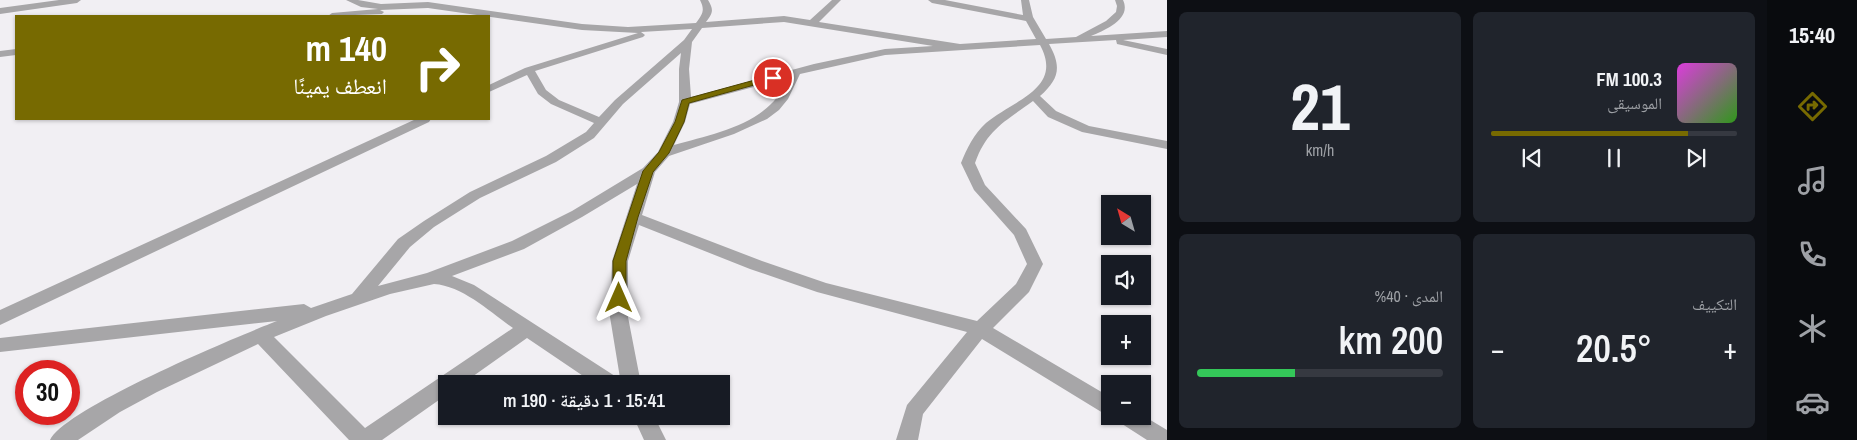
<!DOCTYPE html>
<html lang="ar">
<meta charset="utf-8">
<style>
:root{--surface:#171b24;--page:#20242c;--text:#f1f3f6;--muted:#9ea1a6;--line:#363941;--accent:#776a01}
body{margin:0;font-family:"Archivo Narrow","Noto Naskh Arabic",sans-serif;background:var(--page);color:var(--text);direction:rtl;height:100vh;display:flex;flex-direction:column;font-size:19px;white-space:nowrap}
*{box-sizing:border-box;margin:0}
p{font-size:16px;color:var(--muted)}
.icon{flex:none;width:28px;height:28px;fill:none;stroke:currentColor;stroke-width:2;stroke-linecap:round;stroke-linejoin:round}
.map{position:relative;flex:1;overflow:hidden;direction:ltr}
.sheet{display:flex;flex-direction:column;gap:12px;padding:12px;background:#0d0f14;width:600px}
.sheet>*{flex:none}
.top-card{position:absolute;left:15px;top:15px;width:475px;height:105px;border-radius:0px;box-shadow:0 1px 4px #0004;direction:rtl;background:#776a01;color:#fff;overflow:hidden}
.needle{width:32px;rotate:323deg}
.fabs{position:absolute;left:1101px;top:195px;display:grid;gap:10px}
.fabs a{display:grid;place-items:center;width:50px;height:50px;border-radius:0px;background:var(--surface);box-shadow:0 1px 4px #0004;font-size:25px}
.speed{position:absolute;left:15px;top:360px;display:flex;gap:10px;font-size:25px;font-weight:700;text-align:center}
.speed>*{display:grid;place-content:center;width:65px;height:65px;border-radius:50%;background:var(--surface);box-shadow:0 1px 4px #0004;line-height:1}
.speed .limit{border:8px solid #d22;background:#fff;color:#111}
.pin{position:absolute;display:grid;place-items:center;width:42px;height:42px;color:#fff;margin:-21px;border:2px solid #fff;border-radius:50%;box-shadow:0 1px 5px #0007}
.me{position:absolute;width:55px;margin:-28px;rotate:0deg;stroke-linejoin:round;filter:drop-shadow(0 0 4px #0008)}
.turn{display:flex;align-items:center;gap:18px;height:105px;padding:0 20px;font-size:22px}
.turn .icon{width:65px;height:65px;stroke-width:2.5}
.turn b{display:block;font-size:35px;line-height:42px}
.big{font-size:38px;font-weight:600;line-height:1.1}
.sheet .tile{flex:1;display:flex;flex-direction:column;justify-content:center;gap:8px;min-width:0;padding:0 18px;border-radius:8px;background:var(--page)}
.sheet .dial{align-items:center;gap:0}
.dial b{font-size:65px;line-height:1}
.song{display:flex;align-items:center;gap:15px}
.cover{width:60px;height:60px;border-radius:8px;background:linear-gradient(135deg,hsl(300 70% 55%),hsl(110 70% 35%))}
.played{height:5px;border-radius:2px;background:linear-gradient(90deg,var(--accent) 80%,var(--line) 80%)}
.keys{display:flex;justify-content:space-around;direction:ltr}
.heat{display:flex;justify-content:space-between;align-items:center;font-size:28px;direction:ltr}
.charge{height:8px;border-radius:4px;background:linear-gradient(90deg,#34c759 40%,var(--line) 0)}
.sheet .tiles{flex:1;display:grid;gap:12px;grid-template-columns:repeat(2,1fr)}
.trip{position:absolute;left:438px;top:375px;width:292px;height:50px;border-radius:0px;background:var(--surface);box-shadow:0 1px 4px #0004;font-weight:600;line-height:50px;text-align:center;direction:rtl}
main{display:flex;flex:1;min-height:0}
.tab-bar{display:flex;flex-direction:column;width:90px;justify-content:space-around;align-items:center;background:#090b0e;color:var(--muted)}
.tab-bar .icon{width:35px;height:35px}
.tab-bar .active{color:var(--accent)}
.tab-bar b{font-size:22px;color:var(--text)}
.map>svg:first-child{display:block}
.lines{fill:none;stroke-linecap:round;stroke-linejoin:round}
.minor{fill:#a7a6a8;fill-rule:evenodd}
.route{fill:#776a01;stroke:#4d4501}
</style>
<main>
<nav class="tab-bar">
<b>15:40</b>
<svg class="icon active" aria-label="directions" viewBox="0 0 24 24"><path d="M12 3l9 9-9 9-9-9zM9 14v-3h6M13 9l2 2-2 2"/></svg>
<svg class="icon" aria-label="music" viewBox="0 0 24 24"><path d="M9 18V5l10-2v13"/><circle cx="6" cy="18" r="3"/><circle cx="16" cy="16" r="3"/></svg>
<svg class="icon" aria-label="phone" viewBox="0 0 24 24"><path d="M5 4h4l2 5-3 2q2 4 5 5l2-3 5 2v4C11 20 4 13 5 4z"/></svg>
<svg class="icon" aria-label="climate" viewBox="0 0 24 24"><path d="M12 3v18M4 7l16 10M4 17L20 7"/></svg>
<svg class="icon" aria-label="car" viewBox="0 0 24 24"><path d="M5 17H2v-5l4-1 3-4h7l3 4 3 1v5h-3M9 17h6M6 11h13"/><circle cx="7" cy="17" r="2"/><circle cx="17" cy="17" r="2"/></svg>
</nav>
<section class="sheet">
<div class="tiles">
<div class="tile">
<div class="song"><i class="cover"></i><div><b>100.3 FM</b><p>الموسيقى</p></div></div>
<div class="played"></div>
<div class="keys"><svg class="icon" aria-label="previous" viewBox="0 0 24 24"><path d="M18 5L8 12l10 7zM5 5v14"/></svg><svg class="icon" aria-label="pause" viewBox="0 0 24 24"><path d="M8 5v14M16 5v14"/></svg><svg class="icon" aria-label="next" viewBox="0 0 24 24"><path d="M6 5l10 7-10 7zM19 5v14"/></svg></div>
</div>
<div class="tile dial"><b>21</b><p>km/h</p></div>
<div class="tile"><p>التكييف</p>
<div class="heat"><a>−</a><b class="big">20.5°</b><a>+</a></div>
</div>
<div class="tile"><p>المدى · 40%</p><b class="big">200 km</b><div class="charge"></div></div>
</div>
</section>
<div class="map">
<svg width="1167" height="440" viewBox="0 0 1167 440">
<rect width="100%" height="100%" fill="#f1eff3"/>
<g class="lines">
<path class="minor" d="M59 0H81L77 3 0 14V8Z
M346 0H358L381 4 428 2 582 24 628 27 696 23C703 14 705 10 700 0H708C714 10 713 13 706 22L784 16 810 20 832 0H841L819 22 960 44 1036 39 1026 21 932 3 928 0H945L1023 15 1021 0H1029L1033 17 1046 39 1076 37 1106 21 1116 12 1117 6 1115 0H1123C1132 19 1105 30 1091 36L1167 31V37L1123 40 1167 49V55L1117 44 1116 40 1049 44C1062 67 1059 79 1040 96L1056 111 1089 126 1167 141V149L1082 132 1048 117 1033 101C1006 121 987 129 975 163L985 185 1026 229 1043 264 1029 292 993 328 1110 397V416L1103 413 982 339 923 414 918 440H896L907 405 967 332 817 292 750 269 639 225 628 261V317L641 384H621L610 317 612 261 637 184 582 217 524 249 452 276 474 285 618 378 621 384H595L527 338 462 384H446V395L382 440H349L258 344 157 392 120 412 78 440H50C65 408 238 336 277 321L0 352V338L304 304 311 308 352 294 398 239 424 221 470 192 546 156 586 132 594 123 551 104 538 94 527 75 489 92V85L525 68 638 33 582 30 428 8 380 10 384 12 382 14 328 16 332 13 378 9 361 7ZM784 22 933 46 885 49 814 64 691 97 689 69 692 42 702 28ZM692 29 684 40 615 100 599 117 559 100 546 90 535 71 643 37 645 35 641 32ZM1040 45C1064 89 1013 100 986 123 974 134 967 148 961 163L974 190 1014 235 1027 264 1016 284 977 321 826 283 762 261 642 215 655 172 669 156 734 134 767 119 779 110 788 99 800 74 885 55ZM681 53 679 69V102L673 122 658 152 643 168 572 211 512 241 427 273 378 286 410 247 434 227 480 198 556 162 594 138 623 104ZM787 78C783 87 779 97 771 104 747 128 706 136 674 145L685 122 690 104ZM434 284C463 286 490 312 513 328L365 428 274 337 326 316 390 294Z
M16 49V55L0 57V51Z
M416 119H431L429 122 0 325V310Z
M1142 415 1167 430V440H1147L1119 422 1116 416Z
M633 416H654L666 440H644Z"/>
</g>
<path class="route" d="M773 75 776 76V79L689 103 684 122 669 153 653 172 638 217 626 261V298L624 301H615L613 298V261L643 171 659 152 675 122 682 100Z"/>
</svg>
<div class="fabs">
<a><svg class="needle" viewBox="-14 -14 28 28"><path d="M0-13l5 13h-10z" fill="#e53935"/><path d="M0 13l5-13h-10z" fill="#9ea1a6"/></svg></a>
<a><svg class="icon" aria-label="sound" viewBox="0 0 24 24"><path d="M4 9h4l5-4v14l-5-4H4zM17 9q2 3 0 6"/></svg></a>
<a>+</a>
<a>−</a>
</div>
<div class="speed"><div class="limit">30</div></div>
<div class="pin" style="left:773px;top:78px;background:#d93025"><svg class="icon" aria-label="arrive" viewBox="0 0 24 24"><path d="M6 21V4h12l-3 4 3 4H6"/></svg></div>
<svg class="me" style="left:619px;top:298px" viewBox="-20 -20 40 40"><path d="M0-17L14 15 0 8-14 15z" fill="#776a01" stroke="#fff" stroke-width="4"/></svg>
<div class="trip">15:41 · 1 دقيقة · 190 m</div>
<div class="top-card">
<div class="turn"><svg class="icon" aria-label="right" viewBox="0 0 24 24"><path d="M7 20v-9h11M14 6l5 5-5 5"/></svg><div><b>140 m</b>انعطف يمينًا</div></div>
</div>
</div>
</main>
